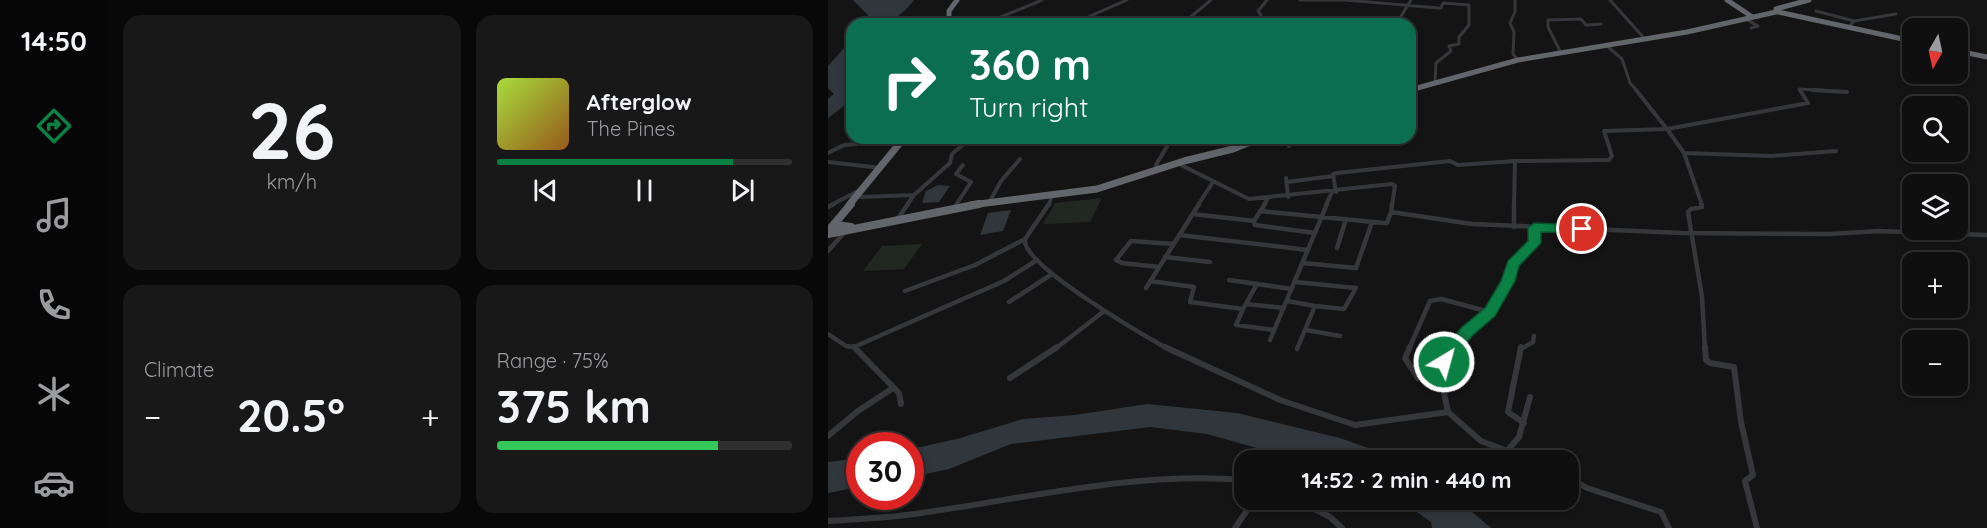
<!DOCTYPE html>
<meta charset="utf-8">
<style>
:root{--surface:#0f0f10;--page:#181819;--text:#f1f3f6;--muted:#9b9c9f;--line:#2f2f30;--accent:#0b8043}
body{margin:0;font-family:Quicksand,sans-serif;background:var(--page);color:var(--text);height:100vh;display:flex;flex-direction:column;font-size:22px;white-space:nowrap}
*{box-sizing:border-box;margin:0}
p{font-size:20px;color:var(--muted)}
.icon{flex:none;width:33px;height:33px;fill:none;stroke:currentColor;stroke-width:2;stroke-linecap:round;stroke-linejoin:round}
.map{position:relative;flex:1;overflow:hidden}
.drawer{display:flex;flex-direction:column;gap:15px;padding:15px;background:#080809;width:720px}
.drawer>*{flex:none}
.top-card{position:absolute;left:18px;top:18px;width:570px;height:126px;border-radius:18px;box-shadow:0 3px 9px #0003,0 0 0 2px var(--line);background:#0b6e4f;color:#fff;overflow:hidden}
.needle{width:39px;rotate:189deg}
.buttons{position:absolute;left:1074px;top:18px;display:grid;gap:12px}
.buttons a{display:grid;place-items:center;width:66px;height:66px;border-radius:12px;background:var(--surface);box-shadow:0 3px 9px #0003,0 0 0 2px var(--line);font-size:30px}
.speed{position:absolute;left:18px;top:432px;display:flex;gap:12px;font-size:30px;font-weight:700;text-align:center}
.speed>*{display:grid;place-content:center;width:78px;height:78px;border-radius:50%;background:var(--surface);box-shadow:0 3px 9px #0003,0 0 0 2px var(--line);line-height:1}
.speed .limit{border:9px solid #d22;background:#fff;color:#111}
.pin{position:absolute;display:grid;place-items:center;width:51px;height:51px;color:#fff;margin:-26px;border:3px solid #fff;border-radius:50%;box-shadow:0 2px 6px #0007}
.me{position:absolute;width:66px;margin:-33px;rotate:37deg;stroke-linejoin:round;filter:drop-shadow(0 0 4px #0008)}
.turn{display:flex;align-items:center;gap:21px;height:126px;padding:0 24px;font-size:27px}
.turn .icon{width:78px;height:78px;stroke-width:2.5}
.turn b{display:block;font-size:42px;line-height:51px}
.big{font-size:45px;font-weight:700;line-height:1.1}
.drawer .widget{flex:1;display:flex;flex-direction:column;justify-content:center;gap:9px;min-width:0;padding:0 21px;border-radius:18px;background:var(--page)}
.drawer .dial{align-items:center;gap:0}
.dial b{font-size:78px;line-height:1}
.song{display:flex;align-items:center;gap:18px}
.cover{width:72px;height:72px;border-radius:9px;background:linear-gradient(135deg,hsl(80 70% 55%),hsl(30 70% 35%))}
.played{height:6px;border-radius:3px;background:linear-gradient(90deg,var(--accent) 80%,var(--line) 80%)}
.keys{display:flex;justify-content:space-around;direction:ltr}
.heat{display:flex;justify-content:space-between;align-items:center;font-size:33px;direction:ltr}
.charge{height:9px;border-radius:4px;background:linear-gradient(90deg,#34c759 75%,var(--line) 0)}
.drawer .tiles{flex:1;display:grid;gap:15px;grid-template-columns:repeat(2,1fr)}
.trip{position:absolute;left:406px;top:450px;width:345px;height:60px;border-radius:18px;background:var(--surface);box-shadow:0 3px 9px #0003,0 0 0 2px var(--line);font-weight:700;line-height:60px;text-align:center}
main{display:flex;flex:1;min-height:0}
.dock{display:flex;flex-direction:column;width:108px;justify-content:space-around;align-items:center;background:#060606;color:var(--muted)}
.dock .icon{width:42px;height:42px}
.dock .on{color:var(--accent)}
.dock b{font-size:27px;color:var(--text)}
.map>svg:first-child{display:block}
.green{fill:#212821}
.water{fill:#2f373d}
.lines{fill:none;stroke-linecap:round;stroke-linejoin:round}
.street-far3{stroke:#35373a;stroke-width:3}
.street-far2{stroke:#35373a;stroke-width:4}
.street-far1{stroke:#35373a;stroke-width:4.5}
.street{stroke:#35373a;stroke-width:6}
.highway-far2{stroke:#62656b;stroke-width:5}
.highway-far1{stroke:#62656b;stroke-width:7}
.highway{stroke:#62656b;stroke-width:8}
.route{fill:#0b8043;stroke:#07532c;stroke-width:1.5}
</style>
<main>
<nav class="dock">
<b>14:50</b>
<svg class="icon on" aria-label="directions" viewBox="0 0 24 24"><path d="M12 3l9 9-9 9-9-9zM9 14v-3h6M13 9l2 2-2 2"/></svg>
<svg class="icon" aria-label="music" viewBox="0 0 24 24"><path d="M9 18V5l10-2v13"/><circle cx="6" cy="18" r="3"/><circle cx="16" cy="16" r="3"/></svg>
<svg class="icon" aria-label="phone" viewBox="0 0 24 24"><path d="M5 4h4l2 5-3 2q2 4 5 5l2-3 5 2v4C11 20 4 13 5 4z"/></svg>
<svg class="icon" aria-label="climate" viewBox="0 0 24 24"><path d="M12 3v18M4 7l16 10M4 17L20 7"/></svg>
<svg class="icon" aria-label="car" viewBox="0 0 24 24"><path d="M5 17H2v-5l4-1 3-4h7l3 4 3 1v5h-3M9 17h6M6 11h13"/><circle cx="7" cy="17" r="2"/><circle cx="17" cy="17" r="2"/></svg>
</nav>
<section class="drawer">
<div class="tiles">
<div class="widget dial"><b>26</b><p>km/h</p></div>
<div class="widget">
<div class="song"><i class="cover"></i><div><b>Afterglow</b><p>The Pines</p></div></div>
<div class="played"></div>
<div class="keys"><svg class="icon" aria-label="previous" viewBox="0 0 24 24"><path d="M18 5L8 12l10 7zM5 5v14"/></svg><svg class="icon" aria-label="pause" viewBox="0 0 24 24"><path d="M8 5v14M16 5v14"/></svg><svg class="icon" aria-label="next" viewBox="0 0 24 24"><path d="M6 5l10 7-10 7zM19 5v14"/></svg></div>
</div>
<div class="widget"><p>Climate</p>
<div class="heat"><a>−</a><b class="big">20.5°</b><a>+</a></div>
</div>
<div class="widget"><p>Range · 75%</p><b class="big">375 km</b><div class="charge"></div></div>
</div>
</section>
<div class="map">
<svg width="1159" height="528" viewBox="0 0 1159 528">
<rect width="100%" height="100%" fill="#141415"/>
<path class="green" d="M274 198 262 222 215 224 227 203Z
M94 244 76 269 35 271 54 246Z"/>
<path class="water" d="M25 0H86C71 20 57 24 34 24L40 15Z
M24 39V100L0 118V99L6 94 0 88V66Z
M110 185 122 186 111 202 94 203 98 191Z
M183 210 175 231 152 235 160 213Z
M319 404 409 413 512 438 574 460H471L379 434 322 427 183 444 121 469 83 477V449L129 439 195 419 247 415Z
M31 458V487L0 493V462Z
M572 500H630L663 528H604L603 522Z"/>
<g class="lines">
<path class="street-far3" d="M472 0H518L610 8H613L615 3 641 5V25L631 37V44L621 46 623 51 608 63 607 81
M687 0V12L682 23 686 32 685 54 690 60
M782 0 815 37
M988 11 1026 21 1020 28
M916 18 930 26 923 28
M1026 21 1068 14
M156 24 214 0
M244 24 299 0
M354 24 383 0
M430 24 433 15 430 11 439 0
M563 24 572 18 583 0
M778 45 794 59 802 83 809 91
M732 51 720 27V20L753 19 758 25 773 24
M972 91 971 89 1008 91"/>
<path class="street-far2" d="M984 90 1019 92
M457 138 461 146
M75 140 89 138
M0 153 16 145 29 144
M856 153 943 156 1008 151
M0 162 53 168
M349 163 421 199 564 184 567 186 564 205
M329 170 328 165 344 138
M458 178 460 197
M459 182 505 176
M508 192 505 174 509 173 622 161 630 165 687 161
M32 197 86 195
M163 199 173 181 192 159
M3 205 32 190
M79 205 86 195 122 163 124 154 143 138
M128 205 143 182 128 174 135 165
M221 205 224 195
M370 205 385 182
M436 205 440 198
M498 205 504 192
M686 205 687 161 781 160 784 156 776 131 839 129 808 90
M874 205 856 153 839 129 980 103 972 90"/>
<path class="street-far1" d="M221 204 197 239C192 264 317 336 340 349
M437 204 426 221 427 225 487 233
M564 204 563 212 644 224 854 233 1002 234 1050 231 1159 235
M873 204 874 207 863 209 860 212 874 297 877 349
M0 207 6 204
M432 211 556 223H559L563 212
M365 214 426 221
M68 221 80 204
M686 227V204
M351 235 480 250
M509 248 518 219
M0 251 16 233
M337 257 382 262
M475 263 528 268 544 222
M331 267 294 263 288 260 303 241 345 244
M401 280 464 289
M322 281 366 287 362 302 415 309 429 284
M467 282 528 288 516 309 487 306
M318 288 371 204
M77 291 147 265 197 239
M459 301 487 306 469 349
M181 302 224 274
M418 304 456 308
M415 309 408 325 446 330
M478 330 512 336
M0 334 18 346 26 347 176 281 209 260
M442 340 499 204
M227 349 275 312
M581 349 602 301 613 299 662 312
M626 349 639 332 662 312 680 281 685 265 706 243 707 227
M693 349 705 342 706 336"/>
<path class="street" d="M26 347 71 393 73 404
M337 347 452 400 527 425 620 412 653 441 703 460
M582 347 577 358 590 378
M693 347 680 412 696 423
M877 347 878 360 882 363 906 367 913 422 925 475 917 481 929 528
M182 378 229 347
M620 412C614 382 608 373 627 347
M0 436 30 411 65 388
M679 451 691 437 702 397
M741 478 759 488 833 512 841 528
M470 500 502 517 514 528
M0 521C29 519 58 518 86 514 196 499 306 471 417 480
M407 528 426 500"/>
<path class="highway-far2" d="M899 0 923 16
M948 9 981 0
M950 12 1084 41
M121 24V11L129 0
M1130 51 1159 57
M582 90 690 60 859 32 948 12"/>
<path class="highway-far1" d="M21 205 76 138
M143 205 269 189 356 161 405 149 432 138"/>
<path class="highway" d="M0 229 9 225 23 227
M2 229 23 204
M0 234 151 204"/>
</g>
<path class="route" d="M706 223 754 225 760 229 754 233 713 232V243L691 266 687 281 667 316 644 336 621 367 616 368 610 367 608 362 610 358 633 328 657 308 673 281 680 261 700 241V228Z"/>
</svg>
<div class="buttons">
<a><svg class="needle" viewBox="-14 -14 28 28"><path d="M0-13l5 13h-10z" fill="#e53935"/><path d="M0 13l5-13h-10z" fill="#9b9c9f"/></svg></a>
<a><svg class="icon" aria-label="search" viewBox="0 0 24 24"><circle cx="10" cy="10" r="6"/><path d="M15 15l6 6"/></svg></a>
<a><svg class="icon" aria-label="layers" viewBox="0 0 24 24"><path d="M12 4l9 5-9 5-9-5zM3 14l9 5 9-5"/></svg></a>
<a>+</a>
<a>−</a>
</div>
<div class="speed"><div class="limit">30</div></div>
<div class="pin" style="left:754px;top:229px;background:#d93025"><svg class="icon" aria-label="arrive" viewBox="0 0 24 24"><path d="M6 21V4h12l-3 4 3 4H6"/></svg></div>
<svg class="me" style="left:616px;top:362px" viewBox="-20 -20 40 40"><circle r="17" fill="#0b8043" stroke="#fff" stroke-width="3"/><path d="M0-11L8 9 0 5-8 9z" fill="#fff"/></svg>
<div class="trip">14:52 · 2 min · 440 m</div>
<div class="top-card">
<div class="turn"><svg class="icon" aria-label="right" viewBox="0 0 24 24"><path d="M7 20v-9h11M14 6l5 5-5 5"/></svg><div><b>360 m</b>Turn right</div></div>
</div>
</div>
</main>
